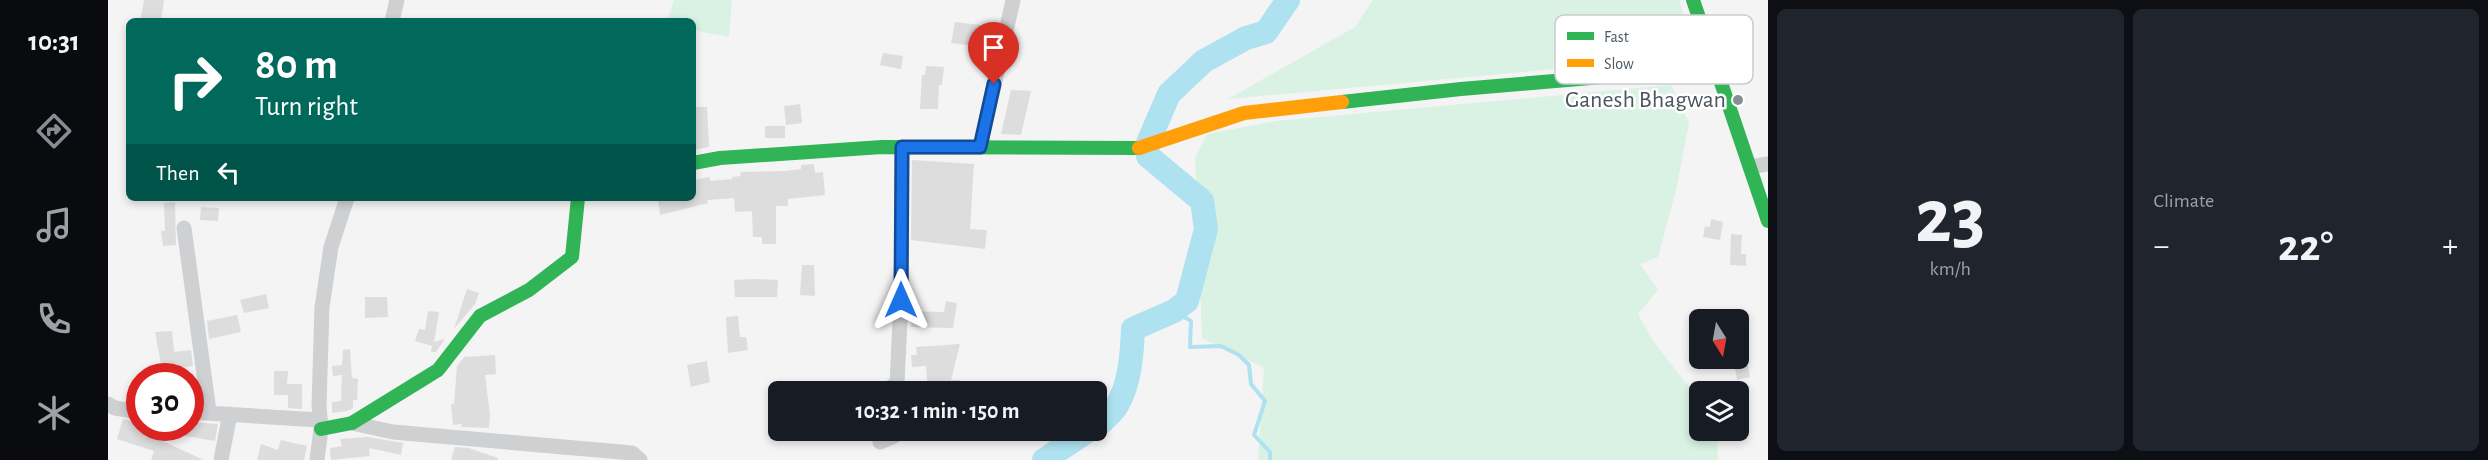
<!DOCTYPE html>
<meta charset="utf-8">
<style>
:root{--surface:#171b24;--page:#20242c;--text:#f1f3f6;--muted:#9ea1a6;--accent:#868d94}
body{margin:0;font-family:"Alegreya Sans",sans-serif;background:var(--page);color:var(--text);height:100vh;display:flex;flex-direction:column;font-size:22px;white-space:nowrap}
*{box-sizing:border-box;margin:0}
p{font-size:20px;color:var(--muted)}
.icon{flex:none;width:33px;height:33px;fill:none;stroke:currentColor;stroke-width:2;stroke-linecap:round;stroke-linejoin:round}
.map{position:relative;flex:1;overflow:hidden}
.sheet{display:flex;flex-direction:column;gap:9px;padding:9px;background:#0d0f14;width:720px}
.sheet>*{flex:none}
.hud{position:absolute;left:18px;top:18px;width:570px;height:183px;border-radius:9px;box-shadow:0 3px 9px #0003;background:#00695c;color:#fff;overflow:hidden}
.needle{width:39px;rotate:169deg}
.controls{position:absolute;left:1581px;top:309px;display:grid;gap:12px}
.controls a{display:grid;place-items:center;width:60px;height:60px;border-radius:9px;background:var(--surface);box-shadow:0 3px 9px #0003;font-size:30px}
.speed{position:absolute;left:18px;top:363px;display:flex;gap:12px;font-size:30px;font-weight:700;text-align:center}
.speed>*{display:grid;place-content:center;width:78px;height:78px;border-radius:50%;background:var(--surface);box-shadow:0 3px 9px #0003;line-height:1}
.speed .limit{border:9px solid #d22;background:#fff;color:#111}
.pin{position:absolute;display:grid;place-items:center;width:51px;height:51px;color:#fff;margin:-62px -26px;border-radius:50% 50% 50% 0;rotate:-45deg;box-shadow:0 0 6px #0007}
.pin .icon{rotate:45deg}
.me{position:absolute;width:66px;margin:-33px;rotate:0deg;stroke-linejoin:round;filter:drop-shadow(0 0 4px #0008)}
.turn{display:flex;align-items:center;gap:21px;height:126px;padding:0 30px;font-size:27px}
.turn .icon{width:78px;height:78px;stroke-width:2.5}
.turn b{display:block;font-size:42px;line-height:51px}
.then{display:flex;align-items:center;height:57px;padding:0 30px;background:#0003;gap:12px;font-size:22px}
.big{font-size:45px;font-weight:700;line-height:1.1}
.sheet .widget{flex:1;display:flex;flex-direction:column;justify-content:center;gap:9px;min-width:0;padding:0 21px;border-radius:9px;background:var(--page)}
.sheet .dial{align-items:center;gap:0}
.dial b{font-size:78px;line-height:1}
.heat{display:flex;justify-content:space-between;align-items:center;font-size:33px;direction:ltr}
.sheet .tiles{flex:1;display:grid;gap:9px;grid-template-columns:repeat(2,1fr)}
.trip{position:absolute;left:660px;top:381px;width:339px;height:60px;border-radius:9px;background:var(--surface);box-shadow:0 3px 9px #0003;font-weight:700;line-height:60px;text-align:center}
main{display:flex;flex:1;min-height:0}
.tabs{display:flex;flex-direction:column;width:108px;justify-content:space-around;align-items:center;background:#090b0e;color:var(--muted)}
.tabs .icon{width:42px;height:42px}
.tabs .selected{color:var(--accent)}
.tabs b{font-size:27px;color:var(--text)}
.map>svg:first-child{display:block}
.green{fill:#d9f2e3}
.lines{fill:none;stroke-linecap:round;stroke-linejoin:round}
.stream{stroke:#aee2f0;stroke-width:4}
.river{stroke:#aee2f0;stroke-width:24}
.building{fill:#ddddde}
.street{stroke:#ced0d2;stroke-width:15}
.fast{stroke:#30b455;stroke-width:14}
.slow{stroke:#ff9f0a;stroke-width:14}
.route-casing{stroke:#114b97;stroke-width:15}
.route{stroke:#1a73e8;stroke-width:10}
.poi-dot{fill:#868d94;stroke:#fff;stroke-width:2}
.labels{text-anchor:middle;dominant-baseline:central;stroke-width:5;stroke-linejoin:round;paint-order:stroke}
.poi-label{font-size:24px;fill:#4a5661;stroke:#fff;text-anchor:end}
.key{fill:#fff;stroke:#c9ccd0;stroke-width:1.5}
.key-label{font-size:16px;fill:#4a5661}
</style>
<main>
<nav class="tabs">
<b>10:31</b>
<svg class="icon selected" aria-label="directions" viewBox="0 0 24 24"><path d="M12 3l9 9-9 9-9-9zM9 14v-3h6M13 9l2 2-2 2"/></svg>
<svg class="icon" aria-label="music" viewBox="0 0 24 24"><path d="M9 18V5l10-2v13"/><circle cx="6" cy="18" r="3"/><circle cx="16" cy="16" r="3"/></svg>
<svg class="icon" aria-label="phone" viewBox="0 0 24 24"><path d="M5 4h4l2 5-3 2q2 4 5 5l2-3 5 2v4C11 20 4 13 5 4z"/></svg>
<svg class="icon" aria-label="climate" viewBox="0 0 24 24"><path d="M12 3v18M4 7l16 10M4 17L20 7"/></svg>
</nav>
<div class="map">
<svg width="1660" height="460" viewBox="0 0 1660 460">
<rect width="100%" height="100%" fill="#f4f4f4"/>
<path class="green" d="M566 0H624L621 37 585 30V21H559Z
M1265 0H1571L1589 56 1120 99 1247 27Z
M1563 85 1581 123 1568 190 1550 257 1532 264 1550 290 1530 314 1545 341 1591 400 1592 430 1609 431 1610 460H1150L1156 368 1094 338 1087 158 1099 134 1168 121Z"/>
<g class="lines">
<path class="stream" d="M1066 311 1083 321 1082 347 1113 346 1131 355 1141 365 1143 384 1157 401 1146 435 1162 452V460"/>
<path class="river" d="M988 427C995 421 1003 414 1008 407 1022 385 1024 354 1025 329L1066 311 1079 301 1098 229 1094 201 1040 156 1039 145 1061 94 1096 61 1138 38 1158 32 1180 0
M936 460 981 430"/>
</g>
<path class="building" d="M36 0H56L53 21H32Z
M847 22 872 25V28L888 32 884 48 843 43Z
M775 53 795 56 793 69 772 65Z
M818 66 836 67 834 85H831L830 109H812L814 75H817Z
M903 90 923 91 913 135 893 134Z
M692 104 694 123 678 125 676 106Z
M587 107H599L601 147 585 150V129H588Z
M657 126H677V138H657Z
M804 160 866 164 862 229 879 230 877 249 803 240Z
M706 164 707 173 715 172 717 195 680 199V206H668V244H654V237H645L644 211 627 212 626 198 599 200 600 203 552 215 550 198H585V180L602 177V181L624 179V177L633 176 632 172 678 171 693 169V165Z
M67 202 68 245 55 246 53 231H57L56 203Z
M93 207 111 208 110 221 92 220Z
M1603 219 1615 222 1612 240 1595 237 1597 226 1602 227Z
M1623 234 1634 235 1633 254H1638V266L1622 265Z
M694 265H706L707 296 692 295Z
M646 279 670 280 669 297H627L626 280Z
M359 289 371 293 367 304 346 329Z
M158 294 161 308 136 313 132 300Z
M257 297H279L280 317 257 318Z
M838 301 849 303 845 328 803 327 804 311 836 312Z
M320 311 331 312 326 342 337 339 328 352H323L324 346 307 341 311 329 317 330Z
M129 315 133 332 101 339 99 321Z
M630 316 632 337H638L640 350 620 353 618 317Z
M64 331 66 352 83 350 85 366 54 370 47 332Z
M852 344 843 380H852V392H820L818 366 804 367 803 355H809L808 347Z
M242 349 244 378 250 379 249 400H245V408L239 411 224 413V402L233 401 234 375 225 376 224 366 234 365 235 350Z
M358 355V357L387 355 388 374 377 375 382 415 381 428 353 427 354 424 345 425 343 404H346L349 366Z
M1625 358H1639L1642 377 1629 380Z
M599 361 602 382 583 387 579 365Z
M166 371H180L179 384H194V409L180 408V395H166Z
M15 419 32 423 30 430 96 460H43L46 451 9 439Z
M82 422 110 424 107 441 60 433 61 428H82Z
M260 437 295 443 293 455 261 448 262 456 223 460 222 448 234 446 232 439Z
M173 440 199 446 196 460H149L153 444 170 450Z
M347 447 361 448 390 458V460H343Z"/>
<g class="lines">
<path class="street" d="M284 21 289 0
M872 147 905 0
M1642 167 1660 164
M76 228 101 411
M783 392V387L789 383 793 300 794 147
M0 404 7 408 32 412
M82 412 211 420
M244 423 285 432 524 453 532 460
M772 442 786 436 787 430
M113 460 122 414
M209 460 213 429 211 405 214 307 223 247 239 198"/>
<path class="fast" d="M1585 0 1660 221
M1234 102 1353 89 1587 69 1611 73
M585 163 612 158 774 147 1031 148
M213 429 244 423 330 370 372 316 421 290 464 257 470 198"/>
<path class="slow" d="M1031 148 1136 113 1234 102"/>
</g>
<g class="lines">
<g class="route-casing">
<path id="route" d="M793 300 794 147H872L886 84"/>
</g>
<use href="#route" class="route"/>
</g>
<circle class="poi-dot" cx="1630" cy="100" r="6"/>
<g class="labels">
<g class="poi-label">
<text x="1618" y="100">Ganesh Bhagwan</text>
</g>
</g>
<rect x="1447" y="15" width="198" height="69" rx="9" class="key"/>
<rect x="1459" y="32" width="27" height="8" fill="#30b455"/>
<rect x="1459" y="59" width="27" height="8" fill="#ff9f0a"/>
<g class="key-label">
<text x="1496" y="42">Fast</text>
<text x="1496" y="69">Slow</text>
</g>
</svg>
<div class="controls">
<a><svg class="needle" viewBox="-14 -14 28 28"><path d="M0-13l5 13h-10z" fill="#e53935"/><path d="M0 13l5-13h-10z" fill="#9ea1a6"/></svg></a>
<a><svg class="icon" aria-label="layers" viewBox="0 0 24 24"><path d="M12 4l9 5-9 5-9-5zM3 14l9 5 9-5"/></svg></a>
</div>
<div class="speed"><div class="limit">30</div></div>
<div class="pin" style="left:886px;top:84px;background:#d93025"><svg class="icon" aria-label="arrive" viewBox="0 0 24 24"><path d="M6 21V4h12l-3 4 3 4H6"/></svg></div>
<svg class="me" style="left:793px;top:300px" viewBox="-20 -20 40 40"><path d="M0-17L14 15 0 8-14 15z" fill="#1a73e8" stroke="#fff" stroke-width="4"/></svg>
<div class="trip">10:32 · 1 min · 150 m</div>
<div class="hud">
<div class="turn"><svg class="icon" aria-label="right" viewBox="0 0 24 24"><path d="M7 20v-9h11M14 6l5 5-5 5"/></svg><div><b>80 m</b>Turn right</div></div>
<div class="then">Then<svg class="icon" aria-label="left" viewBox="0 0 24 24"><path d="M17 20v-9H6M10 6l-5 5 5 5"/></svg></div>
</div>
</div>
<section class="sheet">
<div class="tiles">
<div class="widget dial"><b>23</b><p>km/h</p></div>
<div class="widget"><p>Climate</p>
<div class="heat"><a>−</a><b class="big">22°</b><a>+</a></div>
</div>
</div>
</section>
</main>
